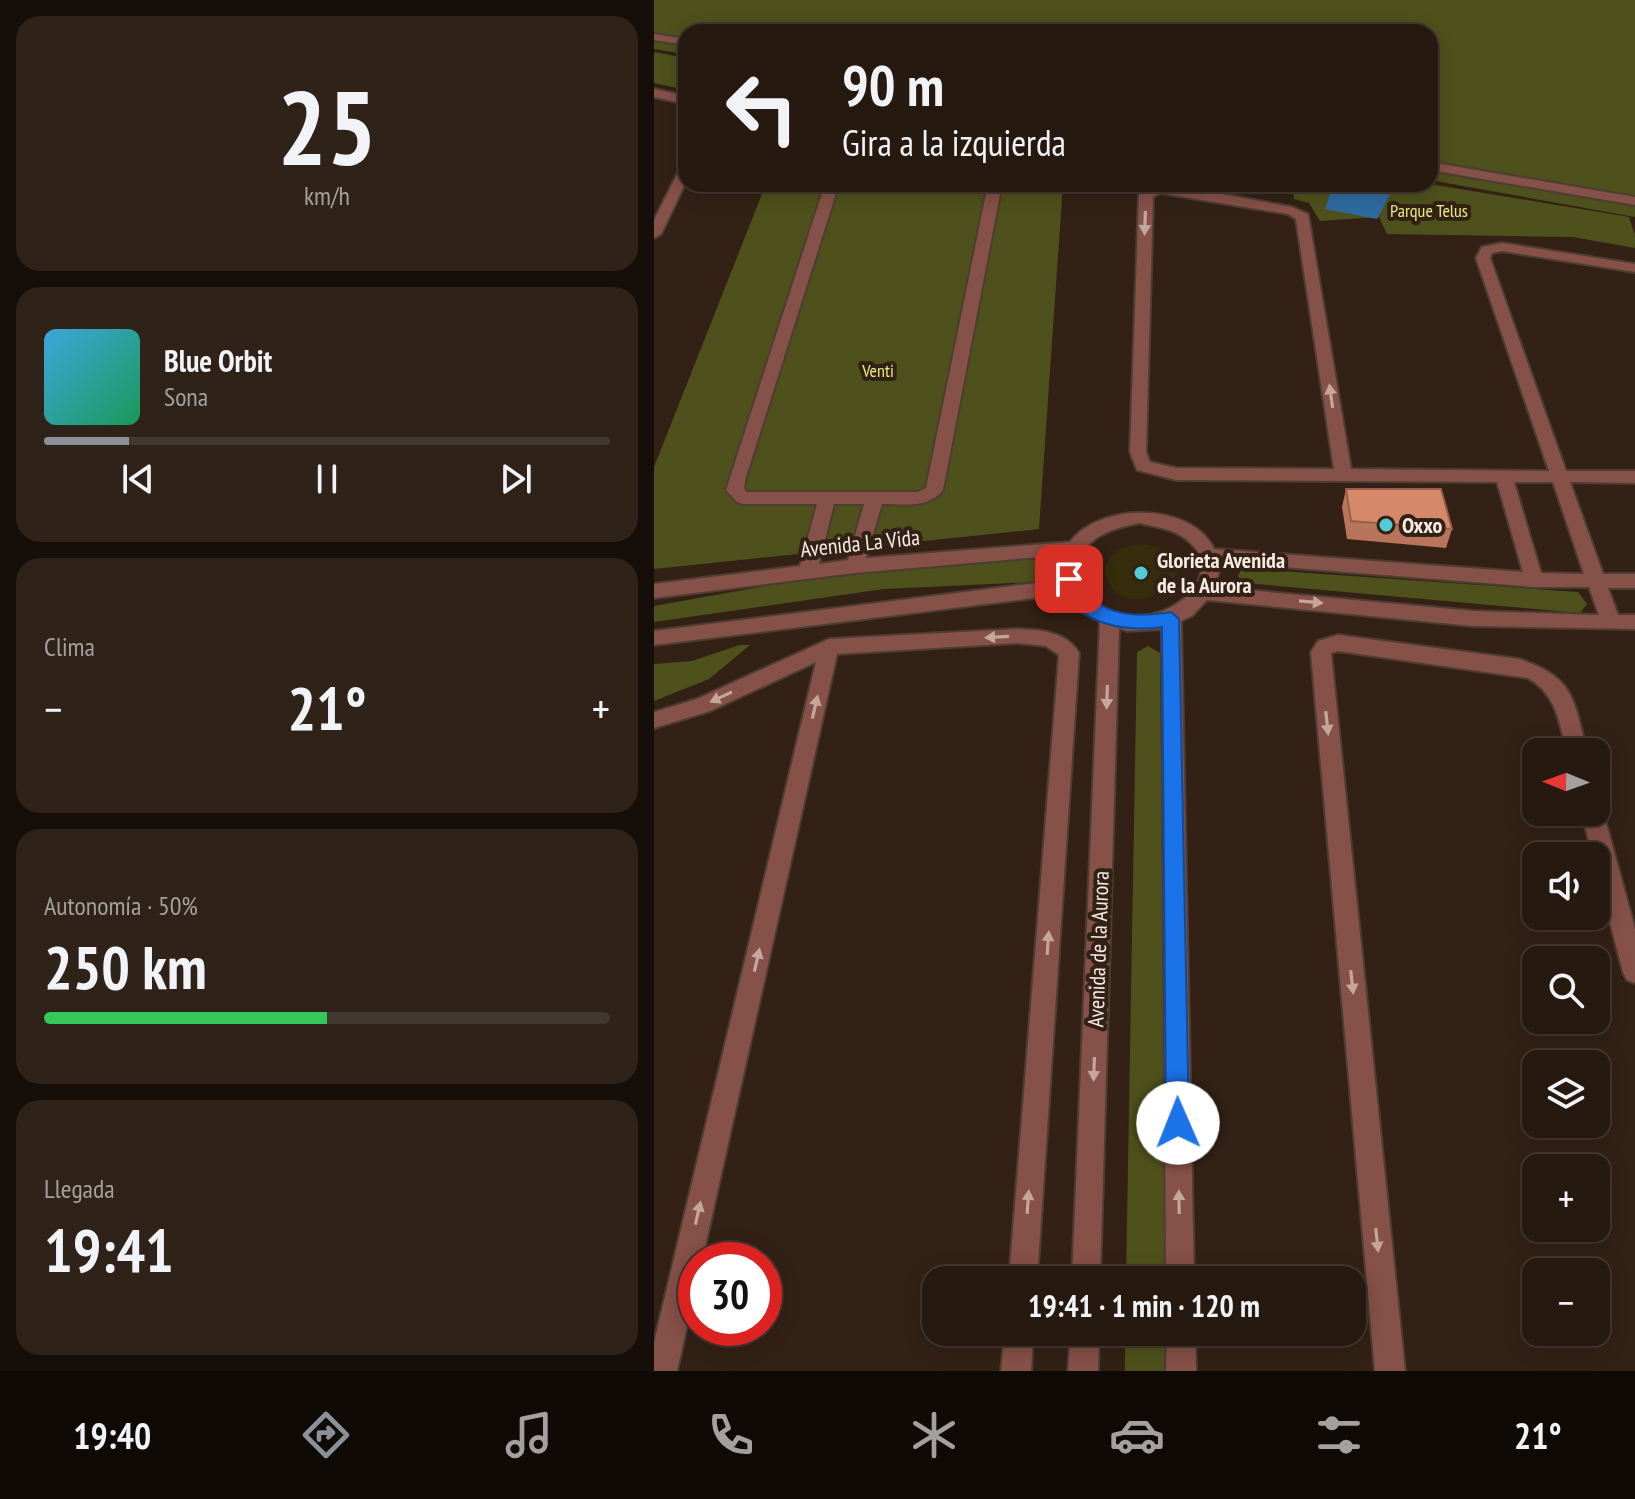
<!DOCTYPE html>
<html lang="es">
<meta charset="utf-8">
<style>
:root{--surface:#261910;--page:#2e2219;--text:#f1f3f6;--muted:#a4a09f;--line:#423830;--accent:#8c9099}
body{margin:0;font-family:"PT Sans Narrow",sans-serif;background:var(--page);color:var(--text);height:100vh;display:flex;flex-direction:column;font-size:30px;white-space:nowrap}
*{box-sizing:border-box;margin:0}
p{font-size:26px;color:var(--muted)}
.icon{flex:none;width:44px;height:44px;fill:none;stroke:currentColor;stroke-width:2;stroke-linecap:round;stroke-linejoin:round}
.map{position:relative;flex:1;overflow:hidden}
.drawer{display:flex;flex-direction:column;gap:16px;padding:16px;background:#150e09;width:654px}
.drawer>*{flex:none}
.banner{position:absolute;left:24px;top:24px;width:760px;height:168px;border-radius:24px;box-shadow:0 4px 20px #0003,0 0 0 2px var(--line);background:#261910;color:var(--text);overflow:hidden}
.needle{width:52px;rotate:271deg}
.controls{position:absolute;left:868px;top:738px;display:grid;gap:16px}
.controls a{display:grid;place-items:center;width:88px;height:88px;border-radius:16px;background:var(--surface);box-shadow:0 4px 20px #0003,0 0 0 2px var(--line);font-size:40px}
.speed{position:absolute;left:24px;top:1242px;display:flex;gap:16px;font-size:40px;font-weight:700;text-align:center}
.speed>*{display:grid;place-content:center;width:104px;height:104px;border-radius:50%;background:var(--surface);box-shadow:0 4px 20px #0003,0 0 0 2px var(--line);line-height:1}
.speed .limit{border:12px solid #d22;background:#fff;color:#111}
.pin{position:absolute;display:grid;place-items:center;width:68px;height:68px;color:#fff;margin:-34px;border-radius:16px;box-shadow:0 4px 12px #0006}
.me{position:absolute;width:88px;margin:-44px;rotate:359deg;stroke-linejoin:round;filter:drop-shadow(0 0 6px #0008)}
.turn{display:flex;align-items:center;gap:28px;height:168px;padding:0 32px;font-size:36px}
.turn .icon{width:104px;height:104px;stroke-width:2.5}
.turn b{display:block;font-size:56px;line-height:68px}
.big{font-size:60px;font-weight:600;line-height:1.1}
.drawer .card{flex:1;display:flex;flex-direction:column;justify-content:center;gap:12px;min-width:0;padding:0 28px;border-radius:24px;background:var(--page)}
.drawer .dial{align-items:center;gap:0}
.dial b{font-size:104px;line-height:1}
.song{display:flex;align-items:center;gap:24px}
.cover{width:96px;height:96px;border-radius:12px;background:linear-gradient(135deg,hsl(200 70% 55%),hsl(150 70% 35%))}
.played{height:8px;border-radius:4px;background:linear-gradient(90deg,var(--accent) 15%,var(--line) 15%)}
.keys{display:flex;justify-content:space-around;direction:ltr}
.heat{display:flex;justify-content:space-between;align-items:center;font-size:44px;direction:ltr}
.charge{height:12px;border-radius:6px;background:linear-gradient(90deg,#34c759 50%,var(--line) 0)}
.trip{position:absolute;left:268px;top:1266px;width:444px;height:80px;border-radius:24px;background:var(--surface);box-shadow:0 4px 20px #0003,0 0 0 2px var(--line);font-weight:600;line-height:80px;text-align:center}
.tabs{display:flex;height:128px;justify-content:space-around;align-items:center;background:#0f0a06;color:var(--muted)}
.tabs .icon{width:56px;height:56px}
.tabs .active{color:var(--accent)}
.tabs b{font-size:36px;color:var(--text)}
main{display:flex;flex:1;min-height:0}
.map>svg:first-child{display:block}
.green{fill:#4f511c}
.sand{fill:#352d0c}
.water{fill:#2f6ba0}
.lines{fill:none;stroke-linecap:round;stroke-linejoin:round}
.minor-casing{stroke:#4e3d32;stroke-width:4}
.minor{fill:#865148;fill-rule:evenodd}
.wall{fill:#b8755b}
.building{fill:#d6886a;stroke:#965f4a;stroke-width:2}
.oneway{fill:#c4a69d}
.route{fill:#1a73e8;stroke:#114b97;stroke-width:2}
.poi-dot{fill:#52cbd7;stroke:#332115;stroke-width:3}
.labels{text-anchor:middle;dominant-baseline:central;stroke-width:8;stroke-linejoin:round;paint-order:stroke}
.far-park-label{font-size:18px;fill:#e7ed7e;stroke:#332115}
.poi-label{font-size:22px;font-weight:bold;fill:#f7ebe3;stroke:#332115;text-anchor:start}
.street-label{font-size:22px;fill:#f7ebe3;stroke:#332115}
</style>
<main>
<section class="drawer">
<div class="card dial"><b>25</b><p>km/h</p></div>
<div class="card">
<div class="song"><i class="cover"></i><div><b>Blue Orbit</b><p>Sona</p></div></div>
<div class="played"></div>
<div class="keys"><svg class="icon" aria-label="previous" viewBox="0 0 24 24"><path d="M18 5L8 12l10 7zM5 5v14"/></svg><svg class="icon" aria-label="pause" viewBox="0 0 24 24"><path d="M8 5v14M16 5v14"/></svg><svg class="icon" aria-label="next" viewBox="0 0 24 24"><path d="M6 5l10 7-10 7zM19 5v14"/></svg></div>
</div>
<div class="card"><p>Clima</p>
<div class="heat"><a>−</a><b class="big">21°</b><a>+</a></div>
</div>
<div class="card"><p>Autonomía · 50%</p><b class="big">250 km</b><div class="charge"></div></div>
<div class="card"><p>Llegada</p><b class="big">19:41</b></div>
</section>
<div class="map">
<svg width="981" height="1371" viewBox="0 0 981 1371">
<rect width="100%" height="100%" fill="#332115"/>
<path class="green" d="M0 0H981V217L776 180V32H32V54L0 49Z
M0 52 32 58V90L0 83Z
M112 184H409L385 529 0 569V467Z
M605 184H776L975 217 981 235V248L919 237 733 234 725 217 666 221 655 203 640 199 639 191Z
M359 559 384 560 394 567 390 578 378 582 230 589 0 622V606L150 579Z
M600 569 924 592 933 604 926 613 602 584 588 582 584 576 587 570Z
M86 645H96L55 679 0 701V664L38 661Z
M494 646 506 653 512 1280H472L483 652Z
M471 1332H512L513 1371H471Z"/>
<path class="sand" d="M489 544C579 559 468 642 450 571 455 551 470 545 489 544Z"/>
<path class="water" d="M679 185 736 195 723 219 671 209Z"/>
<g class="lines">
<g class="minor-casing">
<path id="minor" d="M0 34 32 39V45L0 40Z
M0 89 32 96V104L0 97Z
M776 162 981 197V205L776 170Z
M32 165V182L7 234 0 238V220L26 169Z
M171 184H185L92 477 90 488 93 492H264L272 488 334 184H348L289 490C275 509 249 504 228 504L212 558 416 542C446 502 538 502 560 549L869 572 843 482 522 480 483 470 476 452 485 195 498 186 519 185 638 207 654 214 697 469 895 471 822 258 828 247 848 243 981 264V272L848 251 838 253 836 258 912 471H981V483L916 482 949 574H981V588H954L964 615H981V629L819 626 553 600 538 616 527 621 540 1280H512L508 629 473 631 465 628 446 1280H418L446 621 428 612 412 594 0 645V631L406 580 409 555 201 573 0 598V584L146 566 163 504H89L83 502 72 490ZM506 193 634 214 642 219 680 469 522 468 496 462 492 452 499 197ZM860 482H899L930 574 887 573ZM180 504H210L194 560 165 564ZM486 523C497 526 512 528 522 533 594 570 496 652 437 598 428 590 424 583 424 571 425 538 458 528 486 523ZM564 562 880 587H935L945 615 819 611 560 587 566 569Z
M363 629C386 630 412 631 425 653L383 1280H355L405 655 392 646 363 643 183 654 48 1260H42V1285L23 1371H0V1343L162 662 56 711 0 728V712L43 699 175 639Z
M684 635 865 659C921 677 920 701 933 752H913C905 722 903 695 874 678L684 651 677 653 751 1371H721L657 652 664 641Z
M942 804 949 812 981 929V983L973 980 969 972 942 869V856H939L927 812H942Z
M351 1332H379L377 1371H347Z
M417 1332H445L444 1371H414Z
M513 1332H541L542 1371H512Z"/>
</g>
<use href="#minor" class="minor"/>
</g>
<path class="wall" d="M692 489 798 529 792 548 693 539 688 507Z"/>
<path class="building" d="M692 489H787L798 529 697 521Z"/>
<defs><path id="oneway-solid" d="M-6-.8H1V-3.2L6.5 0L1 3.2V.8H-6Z" transform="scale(2)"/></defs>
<g class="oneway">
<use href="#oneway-solid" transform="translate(491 223) rotate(92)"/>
<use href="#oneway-solid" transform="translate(677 396) rotate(-98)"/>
<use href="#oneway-solid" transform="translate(657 602) rotate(5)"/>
<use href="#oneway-solid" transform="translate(343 637) rotate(177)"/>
<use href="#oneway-solid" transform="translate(67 697) rotate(155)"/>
<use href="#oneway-solid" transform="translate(453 697) rotate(92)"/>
<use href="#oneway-solid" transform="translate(161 707) rotate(-77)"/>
<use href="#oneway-solid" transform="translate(673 723) rotate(84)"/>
<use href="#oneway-solid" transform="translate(394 943) rotate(-86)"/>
<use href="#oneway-solid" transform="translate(103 960) rotate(-77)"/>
<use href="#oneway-solid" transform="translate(698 982) rotate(84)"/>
<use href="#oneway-solid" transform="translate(440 1069) rotate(92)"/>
<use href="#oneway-solid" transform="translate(374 1202) rotate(-86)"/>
<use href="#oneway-solid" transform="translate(525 1202) rotate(-91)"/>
<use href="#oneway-solid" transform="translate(44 1213) rotate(-77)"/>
<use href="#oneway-solid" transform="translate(723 1240) rotate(84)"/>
</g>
<path class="route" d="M415 573 421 575C440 615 476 619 517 612L525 619 535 1123 532 1131 524 1134 515 1131 512 1123 508 627C472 633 414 623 407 579Z"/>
<g class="poi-dot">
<circle cx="732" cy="525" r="8"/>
<circle cx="487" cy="573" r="8"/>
</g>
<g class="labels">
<g class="far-park-label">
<text x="775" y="210">Parque Telus</text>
<text x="224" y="370">Venti</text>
</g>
<g class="poi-label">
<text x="748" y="525">Oxxo</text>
<text x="503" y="560">Glorieta Avenida<tspan x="503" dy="25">de la Aurora</tspan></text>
</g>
<g class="street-label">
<text transform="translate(206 543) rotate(-6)">Avenida La Vida</text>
<text transform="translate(444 949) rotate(-88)">Avenida de la Aurora</text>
</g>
</g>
</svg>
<div class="controls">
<a><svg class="needle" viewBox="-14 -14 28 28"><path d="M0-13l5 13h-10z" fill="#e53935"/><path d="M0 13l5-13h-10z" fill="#a4a09f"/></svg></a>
<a><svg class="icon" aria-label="sound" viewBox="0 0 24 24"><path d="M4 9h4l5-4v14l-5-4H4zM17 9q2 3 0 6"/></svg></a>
<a><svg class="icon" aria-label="search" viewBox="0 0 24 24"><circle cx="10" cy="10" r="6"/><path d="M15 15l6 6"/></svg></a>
<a><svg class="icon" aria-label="layers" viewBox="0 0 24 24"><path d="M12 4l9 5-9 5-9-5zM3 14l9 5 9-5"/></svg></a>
<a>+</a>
<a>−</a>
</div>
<div class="speed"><div class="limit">30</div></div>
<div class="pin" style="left:415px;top:579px;background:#d93025"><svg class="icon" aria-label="arrive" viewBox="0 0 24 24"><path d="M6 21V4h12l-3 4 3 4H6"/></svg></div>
<svg class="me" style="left:524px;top:1123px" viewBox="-20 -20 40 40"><circle r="19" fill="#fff"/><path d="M0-13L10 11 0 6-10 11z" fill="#1a73e8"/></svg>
<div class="trip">19:41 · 1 min · 120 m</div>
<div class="banner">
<div class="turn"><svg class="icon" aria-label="left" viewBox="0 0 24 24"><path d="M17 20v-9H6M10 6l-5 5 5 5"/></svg><div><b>90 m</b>Gira a la izquierda</div></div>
</div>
</div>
</main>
<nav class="tabs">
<b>19:40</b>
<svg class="icon active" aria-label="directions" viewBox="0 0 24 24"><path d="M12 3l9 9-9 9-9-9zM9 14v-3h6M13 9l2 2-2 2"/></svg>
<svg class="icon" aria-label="music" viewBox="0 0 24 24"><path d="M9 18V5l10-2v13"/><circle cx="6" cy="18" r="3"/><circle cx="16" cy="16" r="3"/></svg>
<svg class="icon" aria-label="phone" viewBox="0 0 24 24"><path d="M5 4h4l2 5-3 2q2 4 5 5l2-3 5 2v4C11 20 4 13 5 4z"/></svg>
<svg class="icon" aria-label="climate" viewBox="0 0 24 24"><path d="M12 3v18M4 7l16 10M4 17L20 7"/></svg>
<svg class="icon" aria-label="car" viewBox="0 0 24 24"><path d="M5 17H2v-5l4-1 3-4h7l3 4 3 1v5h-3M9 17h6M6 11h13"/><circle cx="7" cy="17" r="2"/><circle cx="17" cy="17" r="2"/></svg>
<svg class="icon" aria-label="filters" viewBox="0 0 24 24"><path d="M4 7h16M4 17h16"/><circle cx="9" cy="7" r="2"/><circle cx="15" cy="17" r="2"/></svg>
<b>21°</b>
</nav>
